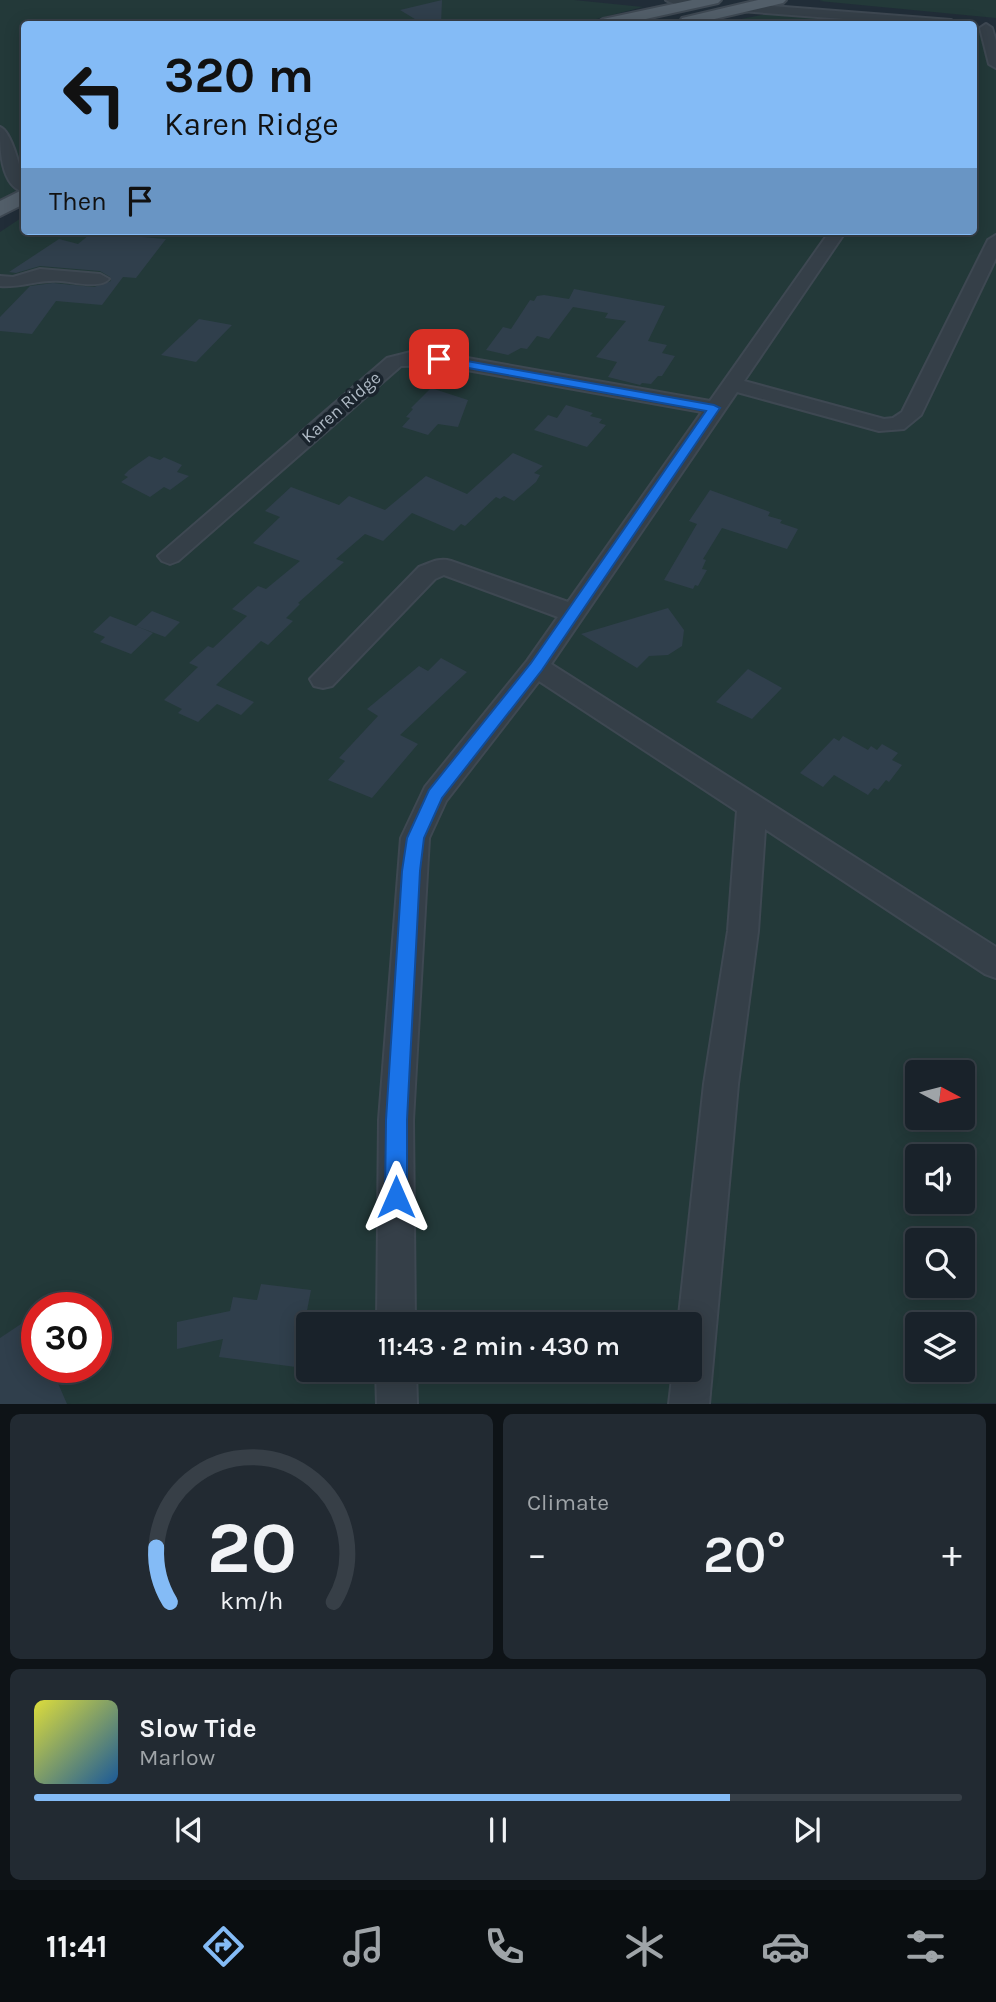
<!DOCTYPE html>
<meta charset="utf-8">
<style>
:root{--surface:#19222a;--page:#222a32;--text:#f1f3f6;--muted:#9fa4a8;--line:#373f47;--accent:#84bbf6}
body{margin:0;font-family:Karla,sans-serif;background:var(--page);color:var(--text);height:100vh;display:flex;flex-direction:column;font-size:26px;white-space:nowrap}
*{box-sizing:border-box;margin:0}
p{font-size:23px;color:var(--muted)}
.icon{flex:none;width:38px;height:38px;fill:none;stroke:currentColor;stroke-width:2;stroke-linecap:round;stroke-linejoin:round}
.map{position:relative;height:1404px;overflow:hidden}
.details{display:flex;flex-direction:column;gap:10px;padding:10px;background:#0e1317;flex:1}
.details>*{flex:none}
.guide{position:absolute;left:21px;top:21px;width:956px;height:214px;border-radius:7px;box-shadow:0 4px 18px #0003,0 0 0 2px var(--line);background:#84bbf6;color:#111;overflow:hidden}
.needle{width:46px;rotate:97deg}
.buttons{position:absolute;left:905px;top:1060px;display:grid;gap:14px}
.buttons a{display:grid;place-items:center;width:70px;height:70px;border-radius:7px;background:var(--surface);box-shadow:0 4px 18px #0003,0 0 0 2px var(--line);font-size:35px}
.speed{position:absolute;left:21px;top:1292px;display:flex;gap:14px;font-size:35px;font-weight:700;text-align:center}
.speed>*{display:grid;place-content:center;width:91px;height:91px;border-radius:50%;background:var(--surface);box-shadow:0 4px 18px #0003,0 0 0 2px var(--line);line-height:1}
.speed .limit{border:10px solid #d22;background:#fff;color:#111}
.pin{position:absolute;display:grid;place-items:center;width:60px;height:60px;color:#fff;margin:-30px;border-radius:14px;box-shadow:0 4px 10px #0006}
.me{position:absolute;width:77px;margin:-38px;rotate:0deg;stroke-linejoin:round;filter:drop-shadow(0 0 5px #0008)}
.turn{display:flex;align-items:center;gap:24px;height:147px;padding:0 28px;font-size:32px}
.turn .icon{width:91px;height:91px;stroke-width:2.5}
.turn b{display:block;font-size:49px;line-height:60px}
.then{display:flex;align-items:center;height:66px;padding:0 28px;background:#0003;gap:14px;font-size:26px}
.big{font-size:52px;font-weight:600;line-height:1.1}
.details .widget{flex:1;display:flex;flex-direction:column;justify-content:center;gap:10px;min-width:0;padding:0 24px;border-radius:10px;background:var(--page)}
.details .dial{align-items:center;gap:0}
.dial svg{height:182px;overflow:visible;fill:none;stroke:var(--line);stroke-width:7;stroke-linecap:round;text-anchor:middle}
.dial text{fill:var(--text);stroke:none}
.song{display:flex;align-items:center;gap:21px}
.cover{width:84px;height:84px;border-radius:10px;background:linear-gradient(135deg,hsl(60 70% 55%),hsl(210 70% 35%))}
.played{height:7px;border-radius:4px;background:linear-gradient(90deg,var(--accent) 75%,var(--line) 75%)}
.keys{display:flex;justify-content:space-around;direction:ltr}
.heat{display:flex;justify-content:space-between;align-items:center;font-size:38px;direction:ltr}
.details .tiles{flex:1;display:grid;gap:10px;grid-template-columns:1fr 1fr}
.widget:last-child{grid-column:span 2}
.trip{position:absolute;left:296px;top:1312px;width:406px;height:70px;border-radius:7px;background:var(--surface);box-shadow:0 4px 18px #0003,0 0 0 2px var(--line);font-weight:600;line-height:70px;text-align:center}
.menu{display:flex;height:112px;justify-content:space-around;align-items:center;background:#0a0e11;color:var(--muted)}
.menu .icon{width:49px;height:49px}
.menu .active{color:var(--accent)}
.menu b{font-size:32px;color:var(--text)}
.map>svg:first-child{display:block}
.green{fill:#233939;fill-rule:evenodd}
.building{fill:#303f4c}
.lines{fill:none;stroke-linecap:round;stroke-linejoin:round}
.minor-casing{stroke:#3e4852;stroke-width:4}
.major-casing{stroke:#3e4852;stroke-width:4}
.minor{fill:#353f48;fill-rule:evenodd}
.major{fill:#525e69;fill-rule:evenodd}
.route{fill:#1a73e8;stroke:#114b97;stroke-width:2}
.labels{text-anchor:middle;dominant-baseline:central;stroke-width:7;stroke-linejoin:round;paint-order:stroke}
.far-street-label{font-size:18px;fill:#afbac5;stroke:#1a242d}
</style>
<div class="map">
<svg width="996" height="1404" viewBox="0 0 996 1404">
<rect width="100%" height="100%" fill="#212d38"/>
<path class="green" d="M0 0H574L643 7 577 24H24V186L0 204Z
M996 0V18L819 1 823 0Z
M766 14 881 24H716Z
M973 33 996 35V1403L0 1404V232L24 216V231H973ZM917 1073H962V1118H917ZM917 1157H962V1202H917ZM917 1241H962V1286H917ZM37 1307H96V1367H37ZM308 1325H690V1370H308ZM917 1325H962V1370H917Z"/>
<path class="building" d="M442 0 441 24H423L400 10Z
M94 231H123L119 235 166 239 136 278 123 277 102 305 56 301 32 334 0 331V317L30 286 53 283 94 287 111 281 110 277 100 271 40 266 16 273 9 272 59 239 78 244Z
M574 289 665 306 648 341 667 345 662 353 675 356 662 376H658L651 384 642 383 640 385 608 377 617 362 596 357 626 321 605 318 608 313 573 307 549 339 537 336 527 349 521 348 508 355 486 350 503 327 511 329 530 300 534 301 537 296 544 295 569 299Z
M199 319 232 325 196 362 161 355Z
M431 388 468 400 458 427 438 424 428 435 402 427 410 418 406 417 413 409 411 408Z
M566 405 593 413 590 416 602 419 599 423 606 425 587 447 534 430 548 415 557 418Z
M513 453 543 466 534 473 540 475 536 482 514 501 504 496 500 499 496 497 465 526 461 524 454 531 412 513 383 541 365 534 336 559 344 562 298 603 300 604 286 618 293 621 268 645 261 641 216 685 254 702 241 715 217 704 198 722 178 713 182 709 164 700 198 667 189 663 208 646 213 648 247 616 232 609 258 586 266 589 300 561 253 543 280 517 265 511 291 487 339 505 349 496 385 510 426 476 467 494Z
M149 456 160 460 164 457 182 465 177 472 189 476 170 490 164 487 150 497 121 482 128 477 124 475 129 470Z
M710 490 770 512 768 516 782 520 780 523 798 529 787 549 722 528 703 559 706 560 702 569 707 570 698 586 695 585 693 589 664 580 697 524 689 521Z
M668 608 684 630 682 646 668 655 649 656 637 668 581 634Z
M152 611 180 622 165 637 136 626Z
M110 616 136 626 153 633 131 654 100 642 105 637 93 632Z
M441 658 467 672 400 735 418 744 372 798 328 780 345 761 339 758 378 716 367 709 419 666 428 671Z
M748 669 782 688 752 719 716 702Z
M843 736 868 750 871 746 877 750 882 744 898 753 892 760 902 765 889 782 886 780 878 790 874 788 868 795 834 775 823 787 800 773 834 738 839 741Z
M261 1284 311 1290 296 1367 219 1357 223 1339 177 1349V1322L230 1311 233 1297 257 1300Z
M30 1318 37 1335V1367H51L67 1404H0V1338Z"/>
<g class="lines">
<g class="minor-casing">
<path id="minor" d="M666 0H704L707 3C698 9 675 6 666 0Z
M745 4 951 20 957 24H909L741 11V5Z
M986 24 992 28 996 41V68L989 64 980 28Z
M0 127C12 131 24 178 24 192 0 186 0 147 0 127Z
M830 231H846L744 381 884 419 893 418 902 412 988 240 996 235V258L921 415 904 429 879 431 737 392 551 664 996 947V978L985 974 765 829 758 931 738 1084 709 1404H669L673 1370H690V1325H678L704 1084 728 931 737 811 539 681 446 801 429 838 413 1120 415 1325H377L379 1120 401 838 425 787 527 661 558 617 444 575 435 579 332 686 323 688 314 686 310 679 419 567C430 563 439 557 451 561L568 602 702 412 439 365 401 366 178 561 170 564 162 561 158 556 387 358 411 352 439 353 710 401Z
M40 269 100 274 109 279C100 289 74 282 61 281 39 279 21 288 0 286V276L13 277Z
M376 1370H416L417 1404H377Z"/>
</g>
<g class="major-casing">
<path id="major" d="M692 0H721L718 3 623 24H595L603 19Z
M758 0H786L783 3 693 24H682L680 21 682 18Z
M24 189V204L0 216V201Z"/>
</g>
<use href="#minor" class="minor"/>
<use href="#major" class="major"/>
</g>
<path class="route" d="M439 356 714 405 720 408 542 670 442 798 424 838 420 871 407 1120V1197L404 1204 396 1208 388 1204 385 1197 386 1120 402 871 407 838 429 790 531 663 706 411 435 362 433 359Z"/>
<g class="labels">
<g class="far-street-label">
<text transform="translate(341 407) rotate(-41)">Karen Ridge</text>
</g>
</g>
</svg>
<div class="buttons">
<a><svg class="needle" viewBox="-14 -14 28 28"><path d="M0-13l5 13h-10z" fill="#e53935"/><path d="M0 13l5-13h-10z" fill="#9fa4a8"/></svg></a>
<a><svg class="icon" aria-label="sound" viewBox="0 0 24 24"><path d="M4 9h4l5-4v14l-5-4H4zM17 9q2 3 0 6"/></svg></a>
<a><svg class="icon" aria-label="search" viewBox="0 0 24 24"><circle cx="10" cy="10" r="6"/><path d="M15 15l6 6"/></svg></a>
<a><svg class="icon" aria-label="layers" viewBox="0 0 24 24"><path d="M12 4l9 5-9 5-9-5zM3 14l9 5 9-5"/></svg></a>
</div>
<div class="speed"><div class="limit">30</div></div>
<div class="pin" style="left:439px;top:359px;background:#d93025"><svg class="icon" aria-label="arrive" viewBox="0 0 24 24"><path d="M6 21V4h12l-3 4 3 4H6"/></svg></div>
<svg class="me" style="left:396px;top:1197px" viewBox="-20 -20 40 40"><path d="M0-17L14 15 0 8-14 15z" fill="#1a73e8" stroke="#fff" stroke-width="4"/></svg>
<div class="trip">11:43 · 2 min · 430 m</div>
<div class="guide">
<div class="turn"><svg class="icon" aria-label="left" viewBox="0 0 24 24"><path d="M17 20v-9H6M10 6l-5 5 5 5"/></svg><div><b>320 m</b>Karen Ridge</div></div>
<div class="then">Then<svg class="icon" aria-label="arrive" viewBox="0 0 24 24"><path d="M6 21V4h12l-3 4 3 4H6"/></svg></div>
</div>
</div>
<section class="details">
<div class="tiles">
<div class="widget dial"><svg viewBox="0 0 100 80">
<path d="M14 69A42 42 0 1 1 86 69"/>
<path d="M14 69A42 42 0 0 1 8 45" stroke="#84bbf6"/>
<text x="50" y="56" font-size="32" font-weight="700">20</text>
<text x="50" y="72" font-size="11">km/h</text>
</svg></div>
<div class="widget"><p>Climate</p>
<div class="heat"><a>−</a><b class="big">20°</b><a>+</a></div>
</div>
<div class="widget">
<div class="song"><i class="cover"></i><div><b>Slow Tide</b><p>Marlow</p></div></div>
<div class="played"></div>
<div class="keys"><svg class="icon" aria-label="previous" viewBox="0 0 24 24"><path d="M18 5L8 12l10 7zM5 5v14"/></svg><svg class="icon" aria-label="pause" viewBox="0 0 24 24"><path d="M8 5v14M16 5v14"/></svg><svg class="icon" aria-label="next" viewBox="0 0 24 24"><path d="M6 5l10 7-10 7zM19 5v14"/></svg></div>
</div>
</div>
</section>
<nav class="menu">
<b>11:41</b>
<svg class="icon active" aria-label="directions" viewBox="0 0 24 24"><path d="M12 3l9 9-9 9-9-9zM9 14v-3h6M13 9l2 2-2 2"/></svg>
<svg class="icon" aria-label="music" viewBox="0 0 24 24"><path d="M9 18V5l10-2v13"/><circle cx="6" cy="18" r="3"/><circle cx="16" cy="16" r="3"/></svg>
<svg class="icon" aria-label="phone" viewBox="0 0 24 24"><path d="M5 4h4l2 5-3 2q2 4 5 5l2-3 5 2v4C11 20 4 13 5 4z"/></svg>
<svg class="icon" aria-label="climate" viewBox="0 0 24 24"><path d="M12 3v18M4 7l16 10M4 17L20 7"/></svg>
<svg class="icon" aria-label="car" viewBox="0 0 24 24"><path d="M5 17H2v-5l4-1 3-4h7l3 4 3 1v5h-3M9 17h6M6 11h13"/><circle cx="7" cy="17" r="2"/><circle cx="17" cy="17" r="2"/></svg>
<svg class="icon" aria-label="filters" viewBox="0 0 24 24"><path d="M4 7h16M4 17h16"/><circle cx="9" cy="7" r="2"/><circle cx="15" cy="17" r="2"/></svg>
</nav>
